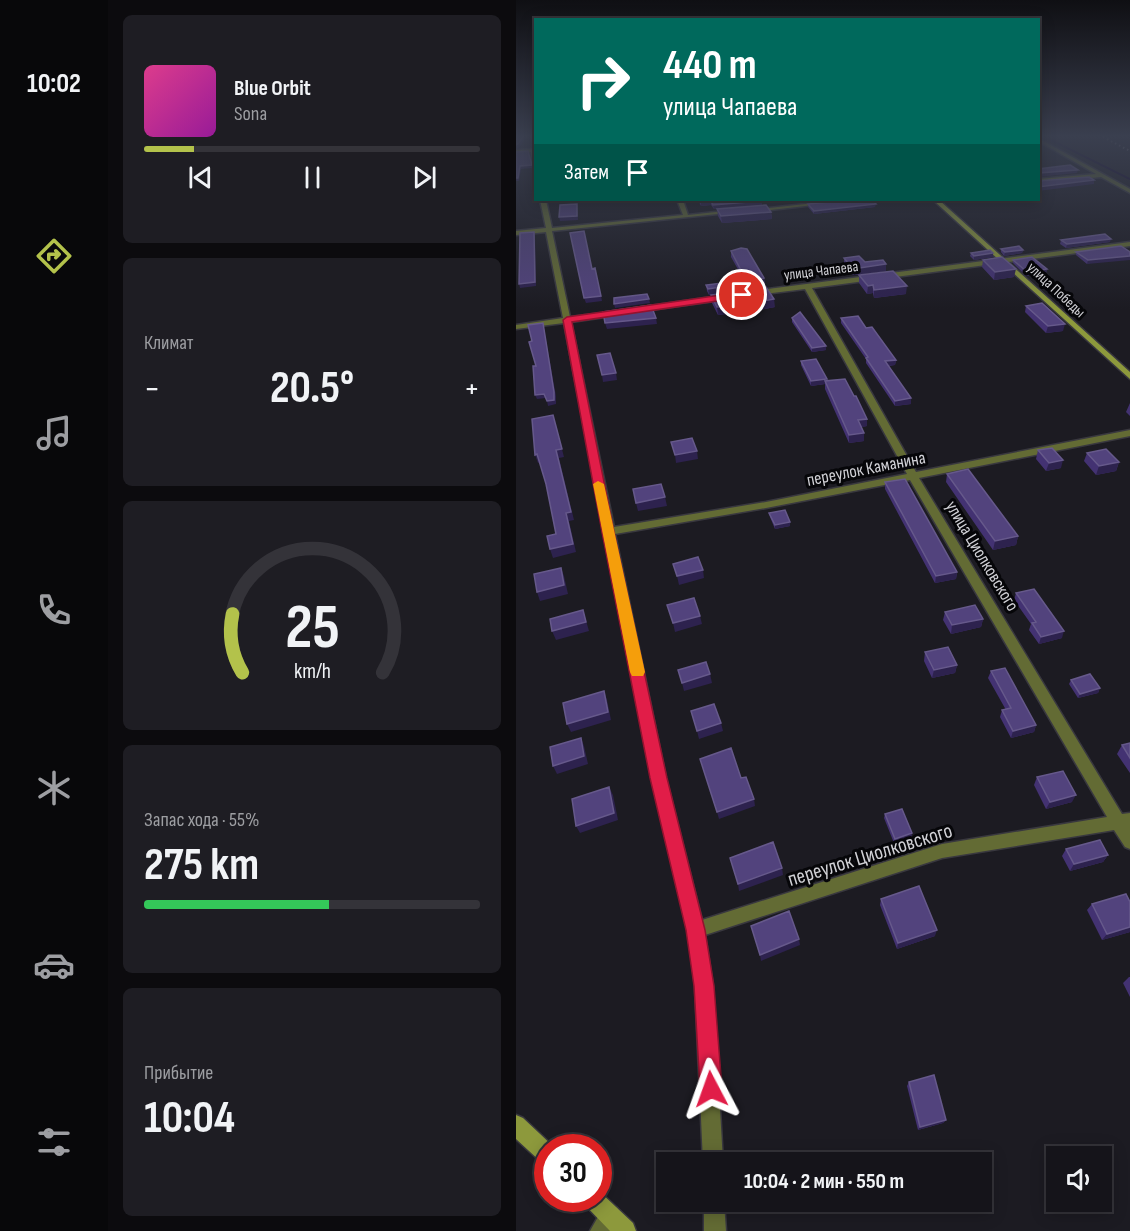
<!DOCTYPE html>
<html lang="ru">
<meta charset="utf-8">
<style>
:root{--surface:#15141a;--page:#1e1d23;--text:#f1f3f6;--muted:#9d9ea2;--line:#343339;--accent:#b3c24b}
body{margin:0;font-family:"Sofia Sans Condensed",sans-serif;background:var(--page);color:var(--text);height:100vh;display:flex;flex-direction:column;font-size:22px;white-space:nowrap}
*{box-sizing:border-box;margin:0}
p{font-size:20px;color:var(--muted)}
.icon{flex:none;width:33px;height:33px;fill:none;stroke:currentColor;stroke-width:2;stroke-linecap:round;stroke-linejoin:round}
.map{position:relative;flex:1;overflow:hidden}
.side{display:flex;flex-direction:column;gap:15px;padding:15px;background:#0c0b0e;width:408px}
.side>*{flex:none}
.guide{position:absolute;left:18px;top:18px;width:506px;height:183px;border-radius:0px;box-shadow:0 3px 15px #0003,0 0 0 2px var(--line);background:#00695c;color:#fff;overflow:hidden}
.tools{position:absolute;left:530px;top:1146px;display:grid;gap:12px}
.tools a{display:grid;place-items:center;width:66px;height:66px;border-radius:0px;background:var(--surface);box-shadow:0 3px 15px #0003,0 0 0 2px var(--line);font-size:30px}
.speed{position:absolute;left:18px;top:1134px;display:flex;gap:12px;font-size:30px;font-weight:700;text-align:center}
.speed>*{display:grid;place-content:center;width:78px;height:78px;border-radius:50%;background:var(--surface);box-shadow:0 3px 15px #0003,0 0 0 2px var(--line);line-height:1}
.speed .limit{border:9px solid #d22;background:#fff;color:#111}
.pin{position:absolute;display:grid;place-items:center;width:51px;height:51px;color:#fff;margin:-26px;border:3px solid #fff;border-radius:50%;box-shadow:0 2px 6px #0007}
.me{position:absolute;width:66px;margin:-33px;rotate:356deg;stroke-linejoin:round;filter:drop-shadow(0 0 4px #0008)}
.turn{display:flex;align-items:center;gap:21px;height:126px;padding:0 30px;font-size:27px}
.turn .icon{width:78px;height:78px;stroke-width:2.5}
.turn b{display:block;font-size:42px;line-height:51px}
.then{display:flex;align-items:center;height:57px;padding:0 30px;background:#0003;gap:12px;font-size:22px}
.big{font-size:45px;font-weight:700;line-height:1.1}
.side .widget{flex:1;display:flex;flex-direction:column;justify-content:center;gap:9px;min-width:0;padding:0 21px;border-radius:9px;background:var(--page)}
.side .dial{align-items:center;gap:0}
.dial svg{height:156px;overflow:visible;fill:none;stroke:var(--line);stroke-width:7;stroke-linecap:round;text-anchor:middle}
.dial text{fill:var(--text);stroke:none}
.song{display:flex;align-items:center;gap:18px}
.cover{width:72px;height:72px;border-radius:9px;background:linear-gradient(135deg,hsl(330 70% 55%),hsl(300 70% 35%))}
.played{height:6px;border-radius:3px;background:linear-gradient(90deg,var(--accent) 15%,var(--line) 15%)}
.keys{display:flex;justify-content:space-around;direction:ltr}
.heat{display:flex;justify-content:space-between;align-items:center;font-size:33px;direction:ltr}
.charge{height:9px;border-radius:4px;background:linear-gradient(90deg,#34c759 55%,var(--line) 0)}
.trip{position:absolute;left:140px;top:1152px;width:336px;height:60px;border-radius:0px;background:var(--surface);box-shadow:0 3px 15px #0003,0 0 0 2px var(--line);font-weight:700;line-height:60px;text-align:center}
main{display:flex;flex:1;min-height:0}
.tab-bar{display:flex;flex-direction:column;width:108px;justify-content:space-around;align-items:center;background:#08080a;color:var(--muted)}
.tab-bar .icon{width:42px;height:42px}
.tab-bar .on{color:var(--accent)}
.tab-bar b{font-size:27px;color:var(--text)}
.map>svg:first-child{display:block}
.lines{fill:none;stroke-linecap:round;stroke-linejoin:round}
.stream{stroke:#0d002b;stroke-width:2}
.street-casing{stroke:#39383f;stroke-width:3}
.secondary-casing{stroke:#39383f;stroke-width:3}
.street{fill:#636b34;fill-rule:evenodd}
.secondary{fill:#8d993c;fill-rule:evenodd}
.rail{stroke:#949399;stroke-width:2;stroke-dasharray:1.5 3;stroke-linecap:butt}
.wall{fill:#433272}
.shaded-wall{fill:#2d224e}
.building{fill:#52437d;stroke:#66598b;stroke-width:1.5}
.route{fill:#e11d48;stroke:#92132f;stroke-width:1.5}
.slow{fill:#f59e0b}
.labels{text-anchor:middle;dominant-baseline:central;stroke-width:6;stroke-linejoin:round;paint-order:stroke}
.far-street-label{font-size:15px;fill:#d1d1d6;stroke:#060609}
.street-label{font-size:18px;fill:#d1d1d6;stroke:#060609}
.near-street-label{font-size:21px;fill:#d1d1d6;stroke:#060609}
</style>
<main>
<nav class="tab-bar">
<b>10:02</b>
<svg class="icon on" aria-label="directions" viewBox="0 0 24 24"><path d="M12 3l9 9-9 9-9-9zM9 14v-3h6M13 9l2 2-2 2"/></svg>
<svg class="icon" aria-label="music" viewBox="0 0 24 24"><path d="M9 18V5l10-2v13"/><circle cx="6" cy="18" r="3"/><circle cx="16" cy="16" r="3"/></svg>
<svg class="icon" aria-label="phone" viewBox="0 0 24 24"><path d="M5 4h4l2 5-3 2q2 4 5 5l2-3 5 2v4C11 20 4 13 5 4z"/></svg>
<svg class="icon" aria-label="climate" viewBox="0 0 24 24"><path d="M12 3v18M4 7l16 10M4 17L20 7"/></svg>
<svg class="icon" aria-label="car" viewBox="0 0 24 24"><path d="M5 17H2v-5l4-1 3-4h7l3 4 3 1v5h-3M9 17h6M6 11h13"/><circle cx="7" cy="17" r="2"/><circle cx="17" cy="17" r="2"/></svg>
<svg class="icon" aria-label="filters" viewBox="0 0 24 24"><path d="M4 7h16M4 17h16"/><circle cx="9" cy="7" r="2"/><circle cx="15" cy="17" r="2"/></svg>
</nav>
<section class="side">
<div class="widget">
<div class="song"><i class="cover"></i><div><b>Blue Orbit</b><p>Sona</p></div></div>
<div class="played"></div>
<div class="keys"><svg class="icon" aria-label="previous" viewBox="0 0 24 24"><path d="M18 5L8 12l10 7zM5 5v14"/></svg><svg class="icon" aria-label="pause" viewBox="0 0 24 24"><path d="M8 5v14M16 5v14"/></svg><svg class="icon" aria-label="next" viewBox="0 0 24 24"><path d="M6 5l10 7-10 7zM19 5v14"/></svg></div>
</div>
<div class="widget"><p>Климат</p>
<div class="heat"><a>−</a><b class="big">20.5°</b><a>+</a></div>
</div>
<div class="widget dial"><svg viewBox="0 0 100 80">
<path d="M14 69A42 42 0 1 1 86 69"/>
<path d="M14 69A42 42 0 0 1 9 39" stroke="#b3c24b"/>
<text x="50" y="56" font-size="32" font-weight="700">25</text>
<text x="50" y="72" font-size="11">km/h</text>
</svg></div>
<div class="widget"><p>Запас хода · 55%</p><b class="big">275 km</b><div class="charge"></div></div>
<div class="widget"><p>Прибытие</p><b class="big">10:04</b></div>
</section>
<div class="map">
<svg width="614" height="1231" viewBox="0 0 614 1231">
<rect width="100%" height="100%" fill="#1c1b22"/>
<g class="lines">
<path class="stream" d="M529 137 614 179"/>
<g class="street-casing">
<path id="street" d="M522 138 614 189V193L585 177 522 183V179L580 174 522 141Z
M20 149V167L17 166 15 152 0 154V150Z
M24 200H30L36 228 167 215 161 200H167L172 215 218 210 221 212 36 231 54 317 103 311 107 313 103 315 55 322 98 527 250 502 391 474 289 289 239 295 235 293 236 291 614 242V246L296 288 400 472 614 430V436L403 478 606 814 614 813V849L609 847 598 830 426 858 189 935 197 986 207 1162H187L179 986 172 930 136 778 89 535 87 532 88 530 48 323 0 329V325L47 318 30 232 0 235V231L30 228ZM394 480 591 817 426 844 186 920 150 778 99 534 250 508Z
M326 200H341L238 212 235 210Z
M210 295H213V299L120 312 116 310 120 308Z
M188 1202H208L210 1231H188Z
M94 1204 101 1208 105 1215 97 1231H74L87 1208Z"/>
</g>
<g class="secondary-casing">
<path id="secondary" d="M417 200H423L614 372V379Z
M0 1115 7 1118 39 1148H32V1165L25 1162 0 1139Z
M82 1190 117 1223 120 1231H94L69 1205 66 1198H82Z"/>
</g>
<use href="#street" class="street"/>
<use href="#secondary" class="secondary"/>
<path class="rail" d="M587 137 614 151"/>
</g>
<path class="wall" d="M182 200H245L246 205 255 212 256 219 206 223 202 216 201 209 241 205 198 209 195 205 185 206Z
M292 204 359 207 298 214 292 207Z
M545 240 594 242 550 248 544 244Z
M485 249 507 250 506 253 488 256 485 252Z
M215 251 248 278 249 284 246 285V287L193 295 191 291 190 285 228 280 215 257Z
M560 252H614L571 264 560 255Z
M455 253H477V257L458 260 454 256Z
M328 258 349 262 370 264V271L337 275 328 264Z
M467 260 498 277 478 280 466 267Z
M497 260 531 269 530 273 510 276 497 263Z
M343 275 390 294 358 298 357 293 351 294 343 283Z
M195 295 259 307 213 316 212 314 202 315 196 303Z
M510 306 547 331 530 333 509 312Z
M276 318 310 350 296 352 276 322Z
M325 318 350 328 380 360 379 365 372 366 395 404 379 406 350 363V359L325 323Z
M285 361 311 379V381L338 396 351 419V426L345 427 348 433V441L333 443 309 389V384L295 386 285 365Z
M614 403V416L610 412Z
M522 450 545 468 530 471 520 459Z
M571 453 603 462 600 471 580 475 568 461Z
M431 474 502 536 500 545 477 550 430 482Z
M369 482 441 572 440 579 419 583 369 489Z
M253 513 274 526 259 529 254 517Z
M500 593 546 638 523 644 513 630 515 624 498 600Z
M429 612 467 619 465 627 435 634 427 620Z
M409 652 441 665 439 673 416 678 408 661Z
M475 671 520 725 518 732 495 738 484 717 486 710H490L472 678Z
M555 680 584 688 582 693 562 698 553 684Z
M614 743V773L601 754 606 745Z
M521 777 556 802 530 809 518 785Z
M369 814 396 837 378 843 368 818Z
M550 849 592 855 587 862 554 871 546 856Z
M365 899 419 936 381 949 364 905Z
M576 904 614 932 586 940 571 910Z
M613 977H614V997L607 983Z
M393 1082 430 1120 427 1123 402 1130 391 1086Z"/>
<path class="shaded-wall" d="M7 137H10L3 148 0 149V145Z
M16 165V168L5 169 3 181H0V178L4 166Z
M562 170 561 173 522 177 523 173Z
M578 180V184L522 191V187Z
M36 200H54L37 202Z
M287 200H306L287 201Z
M442 200H460L441 202Z
M195 201V205L185 206V202Z
M246 201V205L198 209 197 205Z
M61 204 62 220 44 221 43 217Z
M360 204 359 207 298 214V211Z
M255 212 256 219 206 223 205 216Z
M18 232 19 236 20 286 4 288 3 284Z
M595 239 594 242 550 248 551 244Z
M507 250 506 253 488 256 489 252Z
M477 253V257L458 260V256Z
M614 256V260L571 264 572 260Z
M370 264V271L337 275V269Z
M500 269 498 277 478 280 479 272Z
M531 269 530 273 510 276 511 272Z
M248 278 249 284 246 285V287L193 295 192 289Z
M357 285V293L351 294 352 286Z
M391 286 390 294 358 298V290Z
M85 296 86 301 70 303 68 298Z
M133 299 134 303 99 308 98 304Z
M258 299 259 307 213 316 212 308Z
M211 306 212 314 202 315 201 307Z
M140 318 141 324 91 329 89 323Z
M27 323 40 396V404L32 406 31 401Z
M549 324 547 331 530 333 532 326Z
M310 346V350L296 352V348Z
M380 360 379 365 369 366V361Z
M100 373 101 380 87 382 86 375Z
M311 379V384L309 381V384L295 386V381Z
M28 394 30 398 21 399 19 395Z
M395 398V404L379 406V401Z
M37 415 48 457 43 458 58 520 53 521 60 552 37 558 34 549 50 513 40 450Z
M351 419V426L342 428V420Z
M348 433V441L333 443V435Z
M181 451 182 459 160 463 159 455Z
M21 454 24 462 22 463 19 455Z
M547 460 545 468 530 471 533 463Z
M603 462 600 471 580 475 583 466Z
M149 497 151 506 122 511 120 503Z
M274 522V526L259 529V525Z
M502 536 500 545 477 550 479 541Z
M45 568 48 576 52 594 24 601 21 592Z
M187 570 188 578 163 585 161 576Z
M441 572 440 579 419 583 420 576Z
M67 610 73 631 40 640 36 631Z
M184 616 186 624 159 632 157 623Z
M467 619 465 627 435 634 436 625Z
M548 631 546 638 523 644 525 637Z
M441 665 439 673 416 678 418 670Z
M194 674 196 683 168 691 166 683Z
M584 688 582 693 562 698 564 694Z
M88 691 91 700 95 720 55 732 51 724Z
M205 723 207 731 183 739 181 731Z
M520 725 518 732 495 738 497 731Z
M65 738 68 746 72 764 41 774 37 766Z
M93 787 97 795 102 820 64 833 60 826Z
M560 795 556 802 530 809 534 802Z
M238 799 239 806 203 819 201 812Z
M396 833V837L378 843 379 839Z
M592 855 587 862 554 871 558 864Z
M266 868 267 875 223 891 222 884Z
M614 927V932L586 940 591 934Z
M421 930 419 936 381 949 382 943Z
M283 939 284 945 245 961 244 955Z
M430 1120 427 1123 402 1130 404 1127Z"/>
<path class="building" d="M0 137H7L2 144 0 145Z
M12 151 16 165 4 166 2 178H0V152Z
M554 165 562 170 523 173 522 176V169Z
M573 177 578 180 522 187V181Z
M184 200H245L246 201 197 205 195 201 185 202Z
M334 200H356L360 204 298 211 292 204Z
M61 204V216L43 217 44 205Z
M250 205 255 212 205 216 201 209Z
M68 231 76 269 79 268 85 296 68 298 54 233Z
M18 232 19 282 3 284 4 233Z
M589 234 595 239 551 244 545 240Z
M503 246 507 250 489 252 485 249Z
M605 246 614 252V256L572 260 560 252Z
M225 248 231 249 248 278 244 279 246 281 192 289 190 285 230 280 215 251Z
M474 250 477 253 458 256 455 253Z
M343 256 349 262 367 260 370 264 337 269 328 258Z
M486 257 500 269 479 272 467 260Z
M516 257 531 269 511 272 497 260Z
M377 271 391 286 358 290 357 285 352 286 343 275Z
M250 287 258 299 212 308 211 306 201 307 195 295Z
M131 294 133 299 98 304V298Z
M526 303 549 324 532 326 510 306Z
M135 305 140 318 89 323 87 312Z
M284 312 310 346 296 348 276 318Z
M342 316 350 328 356 327 380 360 369 361 395 398 379 401 350 358 352 357 325 318Z
M27 323 38 392V400L31 401 28 394 19 395 17 366H20L13 342 16 341 12 325Z
M94 353 100 373 86 375 81 355Z
M300 359 311 379 295 381 285 361Z
M329 379 338 396H340L351 419 342 420 348 433 333 435 309 381Z
M37 415 46 449 40 450 55 512 50 513 57 544 34 549 31 536 40 534 30 484 21 454 19 455 16 419Z
M176 438 181 451 159 455 155 442Z
M536 448 547 460 533 463 522 450Z
M590 449 603 462 583 466 571 453Z
M452 469 502 536 479 541 431 474Z
M389 479 441 572 420 576 369 482Z
M145 484 149 497 120 503 117 489Z
M269 510 274 522 259 525 253 513Z
M182 557 187 570 161 576 157 564Z
M45 568 48 585 21 592 18 574Z
M518 589 548 631 525 637 516 623 520 622 500 593Z
M178 598 184 616 157 623 151 605Z
M459 605 467 619 436 625 429 612Z
M67 610 70 622 36 631 34 619Z
M432 647 441 665 418 670 409 652Z
M190 662 194 674 166 683 162 670Z
M489 668 520 725 497 731 486 710 495 708 475 671Z
M574 674 584 688 564 694 555 680Z
M88 691 92 712 51 724 47 703Z
M198 704 205 723 181 731 175 711Z
M65 738 68 756 37 766 34 747Z
M614 743V758L606 745Z
M215 748 225 778 230 777 238 799 201 812 184 759Z
M547 771 560 795 534 802 521 777Z
M93 787 98 813 60 826 56 799Z
M386 809 396 833 379 839 369 814Z
M584 840 592 855 558 864 550 849Z
M257 842 266 868 222 884 214 858Z
M403 886 421 930 382 943 365 899Z
M610 894 614 902V927L591 934 576 904Z
M273 911 283 939 244 955 235 926Z
M418 1075 430 1120 404 1127 393 1082Z"/>
<linearGradient id="sky" x2="0" y2="1"><stop stop-color="#0f0f13"/><stop offset="0.44" stop-color="#3a3f4f"/><stop offset="1" stop-color="#3a3f4f" stop-opacity="0"/></linearGradient>
<rect width="614" height="309" fill="url(#sky)"/>
<path class="route" d="M226 292 230 295 229 297 56 322 98 532 151 778 189 930 198 986 206 1089 203 1097 195 1100 187 1097 184 1089 178 986 170 930 134 778 86 532 47 320 51 317Z"/>
<path class="slow" d="M82 481 88 484 129 672 127 676H116L114 672 77 484Z"/>
<g class="labels">
<g class="far-street-label">
<text transform="translate(305 271) rotate(-7)">улица Чапаева</text>
<text transform="translate(540 290) rotate(43)">улица Победы</text>
</g>
<g class="street-label">
<text transform="translate(350 469) rotate(-11)">переулок Каманина</text>
<text transform="translate(466 556) rotate(59)">улица Циолковского</text>
</g>
<g class="near-street-label">
<text transform="translate(354 855) rotate(-17)">переулок Циолковского</text>
</g>
</g>
</svg>
<div class="tools">
<a><svg class="icon" aria-label="sound" viewBox="0 0 24 24"><path d="M4 9h4l5-4v14l-5-4H4zM17 9q2 3 0 6"/></svg></a>
</div>
<div class="speed"><div class="limit">30</div></div>
<div class="pin" style="left:226px;top:295px;background:#d93025"><svg class="icon" aria-label="arrive" viewBox="0 0 24 24"><path d="M6 21V4h12l-3 4 3 4H6"/></svg></div>
<svg class="me" style="left:195px;top:1089px" viewBox="-20 -20 40 40"><path d="M0-17L14 15 0 8-14 15z" fill="#e11d48" stroke="#fff" stroke-width="4"/></svg>
<div class="trip">10:04 · 2 мин · 550 m</div>
<div class="guide">
<div class="turn"><svg class="icon" aria-label="right" viewBox="0 0 24 24"><path d="M7 20v-9h11M14 6l5 5-5 5"/></svg><div><b>440 m</b>улица Чапаева</div></div>
<div class="then">Затем<svg class="icon" aria-label="arrive" viewBox="0 0 24 24"><path d="M6 21V4h12l-3 4 3 4H6"/></svg></div>
</div>
</div>
</main>
